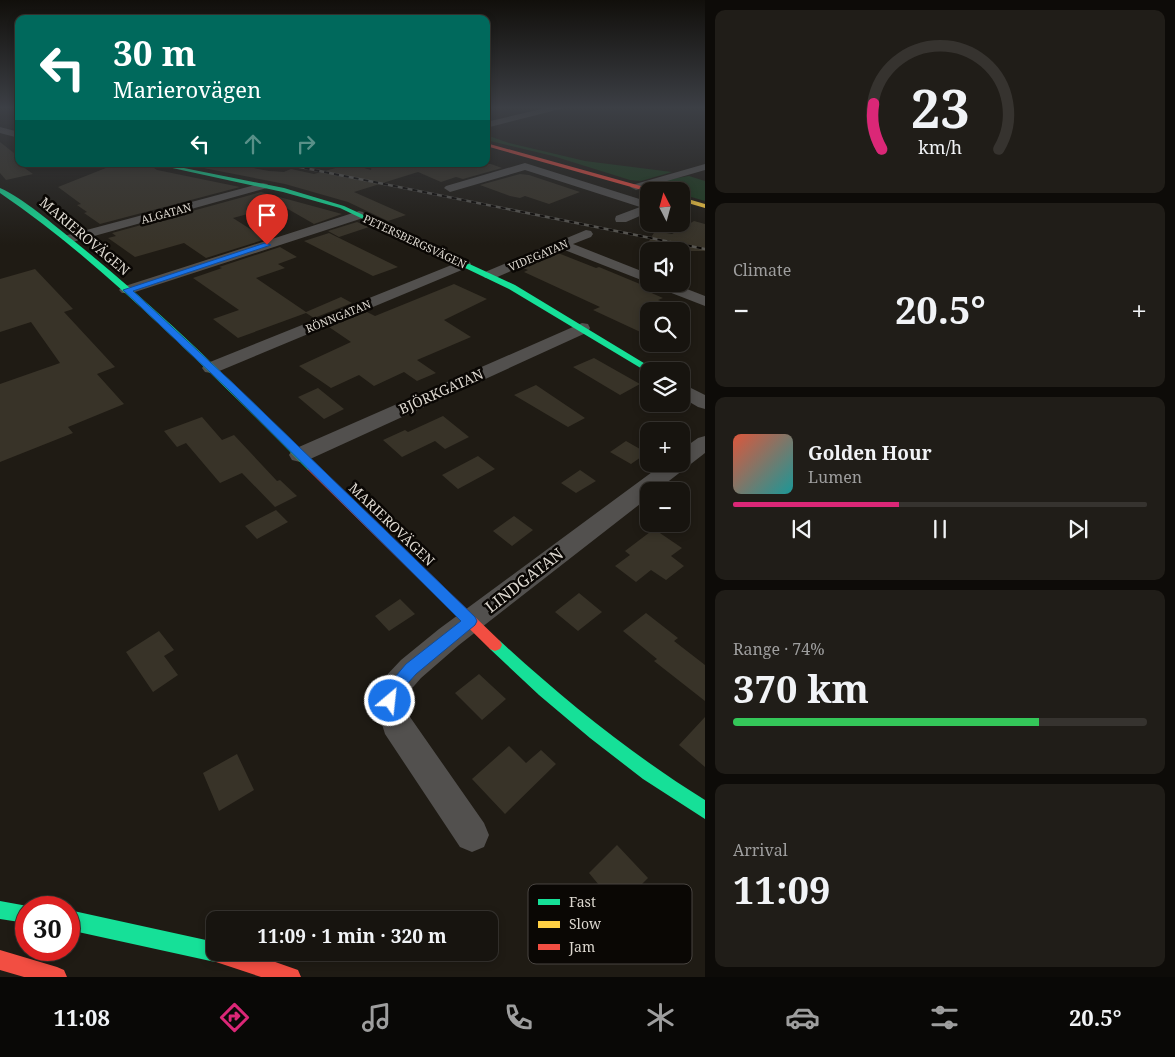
<!DOCTYPE html>
<meta charset="utf-8">
<style>
:root{--surface:#17140f;--page:#201d18;--text:#f1f3f6;--muted:#9e9e9e;--line:#36332f;--accent:#db2777}
body{margin:0;font-family:"Noto Serif",serif;background:var(--page);color:var(--text);height:100vh;display:flex;flex-direction:column;font-size:19px;white-space:nowrap}
*{box-sizing:border-box;margin:0}
p{font-size:16px;color:var(--muted)}
.icon{flex:none;width:28px;height:28px;fill:none;stroke:currentColor;stroke-width:2;stroke-linecap:round;stroke-linejoin:round}
.map{position:relative;flex:1;overflow:hidden}
.side{display:flex;flex-direction:column;gap:10px;padding:10px;background:#0d0b08;width:470px}
.side>*{flex:none}
.hud{position:absolute;left:15px;top:15px;width:475px;height:152px;border-radius:10px;box-shadow:0 2px 8px #0003,0 0 0 1px var(--line);background:#00695c;color:#fff;overflow:hidden}
.needle{width:32px;rotate:354deg}
.controls{position:absolute;left:640px;top:182px;display:grid;gap:10px}
.controls a{display:grid;place-items:center;width:50px;height:50px;border-radius:10px;background:var(--surface);box-shadow:0 2px 8px #0003,0 0 0 1px var(--line);font-size:25px}
.speed{position:absolute;left:15px;top:896px;display:flex;gap:10px;font-size:25px;font-weight:700;text-align:center}
.speed>*{display:grid;place-content:center;width:65px;height:65px;border-radius:50%;background:var(--surface);box-shadow:0 2px 8px #0003,0 0 0 1px var(--line);line-height:1}
.speed .limit{border:8px solid #d22;background:#fff;color:#111}
.pin{position:absolute;display:grid;place-items:center;width:42px;height:42px;color:#fff;margin:-51px -21px;border-radius:50% 50% 50% 0;rotate:-45deg;box-shadow:0 0 5px #0007}
.pin .icon{rotate:45deg}
.me{position:absolute;width:55px;margin:-28px;rotate:28deg;stroke-linejoin:round;filter:drop-shadow(0 0 4px #0008)}
.turn{display:flex;align-items:center;gap:18px;height:105px;padding:0 15px;font-size:22px}
.turn .icon{width:65px;height:65px;stroke-width:2.5}
.turn b{display:block;font-size:35px;line-height:42px}
.lanes{display:flex;align-items:center;height:48px;padding:0 15px;background:#0003;justify-content:center;gap:25px;direction:ltr}
.lanes .off{opacity:.35}
.big{font-size:38px;font-weight:700;line-height:1.1}
.side .card{flex:1;display:flex;flex-direction:column;justify-content:center;gap:8px;min-width:0;padding:0 18px;border-radius:10px;background:var(--page)}
.side .dial{align-items:center;gap:0}
.dial svg{height:130px;overflow:visible;fill:none;stroke:var(--line);stroke-width:7;stroke-linecap:round;text-anchor:middle}
.dial text{fill:var(--text);stroke:none}
.song{display:flex;align-items:center;gap:15px}
.cover{width:60px;height:60px;border-radius:8px;background:linear-gradient(135deg,hsl(10 70% 55%),hsl(180 70% 35%))}
.played{height:5px;border-radius:2px;background:linear-gradient(90deg,var(--accent) 40%,var(--line) 40%)}
.keys{display:flex;justify-content:space-around;direction:ltr}
.heat{display:flex;justify-content:space-between;align-items:center;font-size:28px;direction:ltr}
.charge{height:8px;border-radius:4px;background:linear-gradient(90deg,#34c759 74%,var(--line) 0)}
.trip{position:absolute;left:206px;top:911px;width:292px;height:50px;border-radius:10px;background:var(--surface);box-shadow:0 2px 8px #0003,0 0 0 1px var(--line);font-weight:700;line-height:50px;text-align:center}
.tabs{display:flex;height:80px;justify-content:space-around;align-items:center;background:#090806;color:var(--muted)}
.tabs .icon{width:35px;height:35px}
.tabs .active{color:var(--accent)}
.tabs b{font-size:22px;color:var(--text)}
main{display:flex;flex:1;min-height:0}
.map>svg:first-child{display:block}
.green{fill:#1d3c1e}
.building{fill:#383328}
.lines{fill:none;stroke-linecap:round;stroke-linejoin:round}
.street{fill:#52504e;fill-rule:evenodd}
.fast{fill:#16e098;fill-rule:evenodd}
.slow{fill:#ffcf43;fill-rule:evenodd}
.jam{fill:#f24e42;fill-rule:evenodd}
.rail-casing{stroke:#575550;stroke-width:2.5}
.rail{stroke:#0a0704;stroke-width:2;stroke-dasharray:5;stroke-linecap:butt}
.route{fill:#1a73e8;stroke:#114b97}
.labels{text-anchor:middle;dominant-baseline:central;stroke-width:5;stroke-linejoin:round;paint-order:stroke}
.far-street-label{font-size:11px;fill:#dcd7cf;stroke:#0a0704}
.street-label{font-size:14px;fill:#dcd7cf;stroke:#0a0704}
.near-street-label{font-size:16px;fill:#dcd7cf;stroke:#0a0704}
.key{fill:#0a0704;stroke:#494541;stroke-width:1}
.key-label{font-size:14px;fill:#dcd7cf}
</style>
<main>
<div class="map">
<svg width="705" height="977" viewBox="0 0 705 977">
<rect width="100%" height="100%" fill="#1f1b14"/>
<path class="green" d="M486 135 509 143 585 161 672 172 641 181 630 180 553 156 486 140Z
M689 176 705 181V201L681 194V191H672L655 185 659 181Z"/>
<path class="building" d="M0 142 19 157V164L33 174 6 180 0 173Z
M116 164H148L157 170 240 187 100 224 84 213 87 212 77 205 81 204 58 187Z
M183 164H232L269 171 284 172 291 169 314 174 350 164 371 170 372 164H491L502 168 463 179 456 177 441 182 418 172 354 192 406 215 388 221 348 202 285 184Z
M520 174 529 175 580 192 549 204 525 196 520 198 510 196 480 185Z
M261 192 342 214 314 224 281 205 233 218 266 239 206 258 184 243 135 257 108 238 116 236 112 233Z
M694 221 705 224V251H643L655 231 672 234Z
M357 222 369 227 339 237 328 231Z
M329 233 398 267 373 276 304 241Z
M280 247 297 257 278 264 285 268 256 278 306 312 341 297 352 303 314 318 306 313 238 338 213 319 239 310 193 278 222 268 219 267Z
M558 253 596 268 599 267 652 289 647 291 663 298 658 300 666 303 659 307 668 311H649V336L593 310 600 307 524 272 528 270 523 268Z
M35 269 73 309 64 312 115 367 97 374 124 404 68 427 73 433 0 462V384L60 363 31 322 0 332V279Z
M454 284 487 299 444 320 471 337 417 360 436 373 417 381 404 372 374 386 359 375 331 388 299 366 351 342 329 327 367 312 375 316Z
M594 358 640 384 620 395 573 367Z
M536 385 585 418 568 427 514 395Z
M318 388 344 409 324 419 298 397Z
M443 416 469 437 445 449 435 441 402 457 383 440 405 430 408 432Z
M202 417 222 440 234 435 277 481 280 480 297 496 275 507 242 473 220 483 186 443 177 447 164 431Z
M626 441 647 453 631 464 610 452Z
M478 456 495 469 458 489 442 475Z
M580 470 596 481 576 493 561 483Z
M276 510 288 522 257 539 245 526Z
M514 516 533 530 512 546 493 531Z
M654 529 682 548 671 556 684 566 666 580 651 570 636 582 615 566 630 555 625 551Z
M579 593 602 612 578 631 555 612Z
M400 599 415 614 389 631 375 616Z
M646 613 678 638 674 641 705 665V701L654 661 657 659 623 631Z
M159 631 174 650 164 656 178 675 153 692 126 652Z
M479 674 506 699 482 720 455 693Z
M705 717V767L679 745Z
M509 746 526 763 541 750 556 764 505 814 472 779Z
M237 754 254 790 219 811 203 773Z
M617 845 648 878 618 908 589 873Z"/>
<g class="lines">
<path class="street" d="M546 108H564L486 128V122Z
M0 127 19 132V138L0 133Z
M525 163 649 202V212L626 222H616L615 219 616 216 640 207 525 170 450 192 444 188 446 186Z
M705 164V170L636 190 630 187 632 185Z
M263 183 267 184 269 186 267 188 69 243 62 239 64 236Z
M359 211 363 212 365 215 363 218 132 293H122L119 290 122 287Z
M586 230 591 231 593 234 591 237 573 244 649 274V283L562 249 495 278H485L483 275 485 272Z
M464 260 469 261 471 264 469 267 217 372 211 373 205 372 202 368 205 364Z
M653 284H674L705 296V306L656 287Z
M582 323 588 324 590 328 588 332 308 460 300 462 292 460 289 455 292 450Z
M681 383 705 395V409L698 407 681 397Z
M705 436V453L656 491H649V497L459 645 421 678 407 694 405 701 410 717 484 823 489 835 484 847 472 852 460 847 385 734 375 701 385 677 401 660 439 629 663 464H681V450L698 438Z"/>
<path class="fast" d="M154 164H164L284 188 344 206 515 285 657 371H649V373L509 289 340 208 283 192Z
M0 188C23 198 54 225 74 241 159 309 238 388 316 464L317 467 316 470H308C261 422 213 375 164 329 112 280 59 233 0 193Z
M495 639 500 641C564 700 631 754 705 800V819L643 779 590 738 539 695 490 649 488 645 490 641Z
M0 901 33 907 26 908V923L0 919Z
M69 910 215 942V952H225L222 959 215 962 69 930Z"/>
<path class="slow" d="M681 197 705 204V208L681 201Z"/>
<path class="jam" d="M486 143 655 190 656 191 649 192 486 146Z
M312 463 316 464 500 641 502 645 500 649 495 651 490 649 308 470 307 467Z
M215 943V952H247L298 970 301 977H261L216 962 209 959 206 952 209 945Z
M0 950 57 967 64 970 67 977H24L0 970Z"/>
<g class="rail-casing">
<path id="rail" d="M15 108 19 109
M285 164 705 249"/>
</g>
<use href="#rail" class="rail"/>
</g>
<linearGradient id="sky" x2="0" y2="1"><stop stop-color="#110f0b"/><stop offset="0.44" stop-color="#3c3f45"/><stop offset="1" stop-color="#3c3f45" stop-opacity="0"/></linearGradient>
<rect width="705" height="245" fill="url(#sky)"/>
<path class="route" d="M265 243 271 245 133 291 236 386 475 617 477 621 475 625 416 674 401 691 396 706 390 708 385 706 383 701 390 683 406 664 461 621 229 390 123 290Z"/>
<g class="labels">
<g class="far-street-label">
<text transform="translate(166 213) rotate(-15)">ALGATAN</text>
<text transform="translate(415 241) rotate(25)">PETERSBERGSVÄGEN</text>
<text transform="translate(538 255) rotate(-23)">VIDEGATAN</text>
<text transform="translate(338 316) rotate(-22)">RÖNNGATAN</text>
</g>
<g class="street-label">
<text transform="translate(85 236) rotate(40)">MARIEROVÄGEN</text>
<text transform="translate(441 391) rotate(-24)">BJÖRKGATAN</text>
<text transform="translate(392 524) rotate(44)">MARIEROVÄGEN</text>
</g>
<g class="near-street-label">
<text transform="translate(524 580) rotate(-38)">LINDGATAN</text>
</g>
</g>
<rect x="528" y="884" width="164" height="80" rx="8" class="key"/>
<rect x="538" y="899" width="22" height="6" fill="#16e098"/>
<rect x="538" y="921" width="22" height="7" fill="#ffcf43"/>
<rect x="538" y="944" width="22" height="6" fill="#f24e42"/>
<g class="key-label">
<text x="569" y="907">Fast</text>
<text x="569" y="929">Slow</text>
<text x="569" y="952">Jam</text>
</g>
</svg>
<div class="controls">
<a><svg class="needle" viewBox="-14 -14 28 28"><path d="M0-13l5 13h-10z" fill="#e53935"/><path d="M0 13l5-13h-10z" fill="#9e9e9e"/></svg></a>
<a><svg class="icon" aria-label="sound" viewBox="0 0 24 24"><path d="M4 9h4l5-4v14l-5-4H4zM17 9q2 3 0 6"/></svg></a>
<a><svg class="icon" aria-label="search" viewBox="0 0 24 24"><circle cx="10" cy="10" r="6"/><path d="M15 15l6 6"/></svg></a>
<a><svg class="icon" aria-label="layers" viewBox="0 0 24 24"><path d="M12 4l9 5-9 5-9-5zM3 14l9 5 9-5"/></svg></a>
<a>+</a>
<a>−</a>
</div>
<div class="speed"><div class="limit">30</div></div>
<div class="pin" style="left:267px;top:245px;background:#d93025"><svg class="icon" aria-label="arrive" viewBox="0 0 24 24"><path d="M6 21V4h12l-3 4 3 4H6"/></svg></div>
<svg class="me" style="left:390px;top:701px" viewBox="-20 -20 40 40"><circle r="17" fill="#1a73e8" stroke="#fff" stroke-width="3"/><path d="M0-11L8 9 0 5-8 9z" fill="#fff"/></svg>
<div class="trip">11:09 · 1 min · 320 m</div>
<div class="hud">
<div class="turn"><svg class="icon" aria-label="left" viewBox="0 0 24 24"><path d="M17 20v-9H6M10 6l-5 5 5 5"/></svg><div><b>30 m</b>Marierovägen</div></div>
<div class="lanes"><svg class="icon" aria-label="left" viewBox="0 0 24 24"><path d="M17 20v-9H6M10 6l-5 5 5 5"/></svg><svg class="icon off" aria-label="ahead" viewBox="0 0 24 24"><path d="M12 20V5M6 11l6-6 6 6"/></svg><svg class="icon off" aria-label="right" viewBox="0 0 24 24"><path d="M7 20v-9h11M14 6l5 5-5 5"/></svg></div>
</div>
</div>
<section class="side">
<div class="card dial"><svg viewBox="0 0 100 80">
<path d="M14 69A42 42 0 1 1 86 69"/>
<path d="M14 69A42 42 0 0 1 9 41" stroke="#db2777"/>
<text x="50" y="56" font-size="32" font-weight="700">23</text>
<text x="50" y="72" font-size="11">km/h</text>
</svg></div>
<div class="card"><p>Climate</p>
<div class="heat"><a>−</a><b class="big">20.5°</b><a>+</a></div>
</div>
<div class="card">
<div class="song"><i class="cover"></i><div><b>Golden Hour</b><p>Lumen</p></div></div>
<div class="played"></div>
<div class="keys"><svg class="icon" aria-label="previous" viewBox="0 0 24 24"><path d="M18 5L8 12l10 7zM5 5v14"/></svg><svg class="icon" aria-label="pause" viewBox="0 0 24 24"><path d="M8 5v14M16 5v14"/></svg><svg class="icon" aria-label="next" viewBox="0 0 24 24"><path d="M6 5l10 7-10 7zM19 5v14"/></svg></div>
</div>
<div class="card"><p>Range · 74%</p><b class="big">370 km</b><div class="charge"></div></div>
<div class="card"><p>Arrival</p><b class="big">11:09</b></div>
</section>
</main>
<nav class="tabs">
<b>11:08</b>
<svg class="icon active" aria-label="directions" viewBox="0 0 24 24"><path d="M12 3l9 9-9 9-9-9zM9 14v-3h6M13 9l2 2-2 2"/></svg>
<svg class="icon" aria-label="music" viewBox="0 0 24 24"><path d="M9 18V5l10-2v13"/><circle cx="6" cy="18" r="3"/><circle cx="16" cy="16" r="3"/></svg>
<svg class="icon" aria-label="phone" viewBox="0 0 24 24"><path d="M5 4h4l2 5-3 2q2 4 5 5l2-3 5 2v4C11 20 4 13 5 4z"/></svg>
<svg class="icon" aria-label="climate" viewBox="0 0 24 24"><path d="M12 3v18M4 7l16 10M4 17L20 7"/></svg>
<svg class="icon" aria-label="car" viewBox="0 0 24 24"><path d="M5 17H2v-5l4-1 3-4h7l3 4 3 1v5h-3M9 17h6M6 11h13"/><circle cx="7" cy="17" r="2"/><circle cx="17" cy="17" r="2"/></svg>
<svg class="icon" aria-label="filters" viewBox="0 0 24 24"><path d="M4 7h16M4 17h16"/><circle cx="9" cy="7" r="2"/><circle cx="15" cy="17" r="2"/></svg>
<b>20.5°</b>
</nav>
